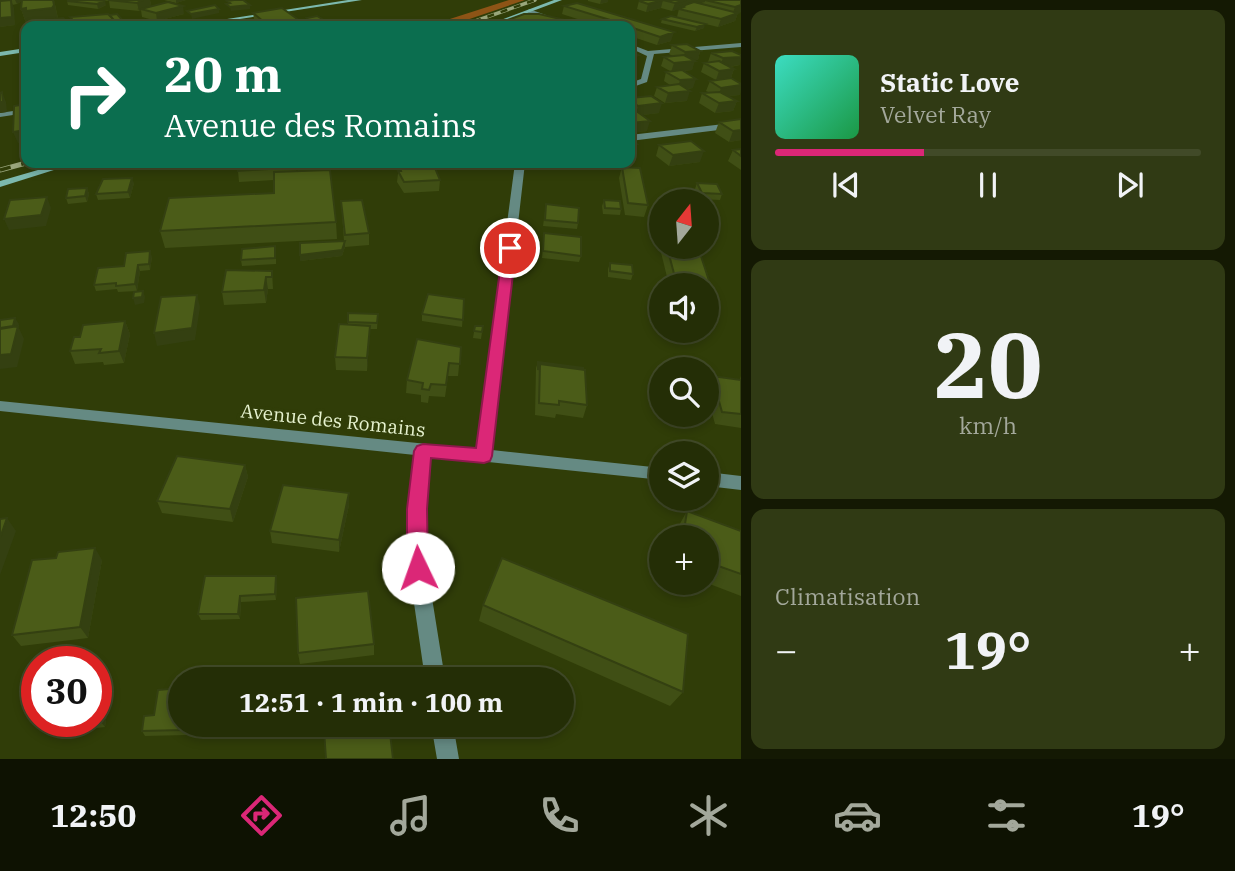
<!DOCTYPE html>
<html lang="fr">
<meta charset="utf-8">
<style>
:root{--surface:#242e06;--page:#303a14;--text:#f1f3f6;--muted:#a3a89b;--line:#414a28;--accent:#db2777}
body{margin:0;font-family:"IBM Plex Serif",serif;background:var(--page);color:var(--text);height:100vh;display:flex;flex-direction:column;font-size:26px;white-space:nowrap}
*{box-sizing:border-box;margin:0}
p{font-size:23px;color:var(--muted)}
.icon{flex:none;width:38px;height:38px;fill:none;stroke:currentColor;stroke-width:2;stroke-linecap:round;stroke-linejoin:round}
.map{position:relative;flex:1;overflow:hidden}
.side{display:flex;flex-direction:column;gap:10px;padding:10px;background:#141903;width:494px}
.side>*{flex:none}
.guide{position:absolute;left:21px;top:21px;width:614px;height:147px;border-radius:14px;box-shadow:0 4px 10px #0003,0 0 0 2px var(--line);background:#0b6e4f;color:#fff;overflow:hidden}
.needle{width:46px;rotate:17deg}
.fabs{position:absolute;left:649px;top:189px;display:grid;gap:14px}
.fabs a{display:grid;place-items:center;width:70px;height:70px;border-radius:50%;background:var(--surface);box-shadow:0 4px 10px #0003,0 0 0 2px var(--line);font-size:35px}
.speed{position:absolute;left:21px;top:646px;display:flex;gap:14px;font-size:35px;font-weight:700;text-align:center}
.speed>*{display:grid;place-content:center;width:91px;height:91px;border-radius:50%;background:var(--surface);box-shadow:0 4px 10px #0003,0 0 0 2px var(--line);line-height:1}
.speed .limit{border:10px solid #d22;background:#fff;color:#111}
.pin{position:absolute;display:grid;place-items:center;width:60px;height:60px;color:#fff;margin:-30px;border:4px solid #fff;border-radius:50%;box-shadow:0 2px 7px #0007}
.me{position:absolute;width:77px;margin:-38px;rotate:357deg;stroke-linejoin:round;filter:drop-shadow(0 0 5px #0008)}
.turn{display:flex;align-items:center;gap:24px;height:147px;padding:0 28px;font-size:32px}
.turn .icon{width:91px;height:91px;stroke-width:2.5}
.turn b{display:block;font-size:49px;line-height:60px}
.big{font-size:52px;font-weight:700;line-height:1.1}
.side .widget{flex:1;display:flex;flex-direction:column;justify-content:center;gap:10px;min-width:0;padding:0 24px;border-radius:14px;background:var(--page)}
.side .dial{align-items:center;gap:0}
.dial b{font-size:91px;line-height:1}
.song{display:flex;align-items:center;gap:21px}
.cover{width:84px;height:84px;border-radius:10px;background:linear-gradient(135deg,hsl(170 70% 55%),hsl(140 70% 35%))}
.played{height:7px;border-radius:4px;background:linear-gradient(90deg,var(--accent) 35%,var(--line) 35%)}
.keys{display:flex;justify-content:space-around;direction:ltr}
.heat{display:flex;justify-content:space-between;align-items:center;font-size:38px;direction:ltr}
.trip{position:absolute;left:168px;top:667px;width:406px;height:70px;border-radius:35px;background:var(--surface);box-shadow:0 4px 10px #0003,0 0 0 2px var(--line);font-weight:700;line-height:70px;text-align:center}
.dock{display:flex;height:112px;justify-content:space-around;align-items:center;background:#0e1202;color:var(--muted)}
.dock .icon{width:49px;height:49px}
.dock .on{color:var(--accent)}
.dock b{font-size:32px;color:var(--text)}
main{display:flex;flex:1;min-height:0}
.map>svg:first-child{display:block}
.forest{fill:#8d5416}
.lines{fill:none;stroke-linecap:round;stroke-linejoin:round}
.lane{fill:#658a83;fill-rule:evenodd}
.street{fill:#658a83;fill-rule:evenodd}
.secondary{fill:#7cb9ae;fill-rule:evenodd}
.rail-far1-casing{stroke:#9aa67c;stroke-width:3.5}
.rail-casing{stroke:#9aa67c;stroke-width:5}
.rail-far1{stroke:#303d08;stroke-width:2.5;stroke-dasharray:7;stroke-linecap:butt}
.rail{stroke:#303d08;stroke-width:3.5;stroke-dasharray:11;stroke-linecap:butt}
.wall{fill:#404f15}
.shaded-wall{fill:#344011}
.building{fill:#4b5c18;stroke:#344011;stroke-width:2}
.route{fill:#db2777;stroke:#8e194d;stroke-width:2}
.labels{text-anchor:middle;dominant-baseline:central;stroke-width:7;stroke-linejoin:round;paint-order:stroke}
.street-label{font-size:19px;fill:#e6f2cf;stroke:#303d08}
</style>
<main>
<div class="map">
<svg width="742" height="759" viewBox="0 0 742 759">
<rect width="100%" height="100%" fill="#303d08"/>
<path class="forest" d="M509 0H525L449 26H428Z"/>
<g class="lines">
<path class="lane" d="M26 109V113L0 117V113Z"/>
<path class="street" d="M529 9 574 25 575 26H567L527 12Z
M742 43V47L654 54 647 82 630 88V83L641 79 647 56 630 48V44L648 51Z
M742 122V127L630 141V135Z
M515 163H525L492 450 662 468V480L430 456 424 548 445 679H425L406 548 415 455 0 411V401L477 449Z
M707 472 742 476V490L707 486Z
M431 724H453L459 759H437Z"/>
<path class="secondary" d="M348 0H362L195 26H182Z
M554 0H562L493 26H485Z
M26 48V52L0 56V52Z
M62 163H76L0 187V181Z"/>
<g class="rail-far1-casing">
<path id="rail-far1" d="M461 26 535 0"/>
</g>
<g class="rail-casing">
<path id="rail" d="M0 170 26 163"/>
</g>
<use href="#rail-far1" class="rail-far1"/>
<use href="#rail" class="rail"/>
</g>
<path class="wall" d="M0 0H54L58 18 71 26H27L21 9 22 1 17 4 12 5 15 25 0 27Z
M99 0H150L151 5 145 8 184 14 157 21 142 17 141 10 139 11 110 8 109 1Z
M164 0H186L176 3Z
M588 0H608V2L600 4 588 1Z
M645 0H741V12L738 13 735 21 718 27 677 17 679 9 672 11 661 8 646 12 637 9 639 1Z
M67 1 106 5 98 9 68 5Z
M577 3 671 41 657 45 630 36V26H599L562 14 564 6Z
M253 13 307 26H257L255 25Z
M110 15 124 22 125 26H73L70 17Z
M307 18 334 26H307Z
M662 19 704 28 695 31 661 23Z
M672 45 700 51 698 60H694L692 70 683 71 693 88 686 89 687 101 665 103 654 96 657 87 670 85 664 81 666 72 670 71 661 66 664 57 673 56 669 54Z
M711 53 740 65 730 67 734 69 731 78 716 80 701 72 704 63 708 62Z
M710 81 740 95 728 96 737 101 733 111 715 113 699 103 702 93H710L706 91Z
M630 98 659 113 642 115 647 131 630 133Z
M741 119V140L729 142 715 133 719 122Z
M659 145 700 162 669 166 656 156Z
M741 149V170L728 161 733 150Z
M295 163 296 171H298V165L309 170 336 222 337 239 165 248 160 231 274 193V180L239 182 238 171Z
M399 165 440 180 439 191 404 193 397 182Z
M622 167 648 205 644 217 625 215 619 178Z
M134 183 130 198 98 200 96 194Z
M697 183 722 194 720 200 700 199 695 189Z
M87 188 89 194 87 202 68 204 66 198Z
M604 200 621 209 620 215 603 214 602 206Z
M341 201 369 233V245L345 247 342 256 300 261 344 241Z
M546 204 578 223 577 229 543 226Z
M656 204 662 205V247H698L715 299 709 311H707V285H669L652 216Z
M544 233 581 256 579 262 542 258Z
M276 253V264L242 266 241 260Z
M152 257 150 270 140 271 137 291 118 292 117 289 96 291 94 285 124 266Z
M610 263 633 274 631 280 608 277V269Z
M272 271 273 289H268L266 303 224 305 222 292Z
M464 299 462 327 422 321V314Z
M348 313 378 314 377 329H370L367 371 336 370 335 357 348 324Z
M125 321 130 334 124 363 104 365 103 362 75 364 70 351 80 337Z
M475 326H483L481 339 473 338Z
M461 347 458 376H448L445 397 429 396 428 403 421 402V395L406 393 407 380Z
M538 362 587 405 583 418 556 414 555 418 535 415 536 368Z
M712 376 740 380 741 376V428L715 424 707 394V386Z
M245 465 248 477 233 522 162 513 157 501Z
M349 505 339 552 272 543 270 531Z
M687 511 741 531V596L707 583V537H675L677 529Z
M102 560 88 638 21 646 12 635Z
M205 576 277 582 276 600 241 602 240 619 201 620 198 614Z
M483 605 683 692 670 706 479 621Z
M374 644V655L300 664 298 653Z
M109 672 112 677 105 727 80 730 75 725Z
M154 715 180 724H228V729L187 735 145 736 142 731Z"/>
<path class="shaded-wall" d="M11 0 14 8 15 25 0 27V18Z
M15 0H24L17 4Z
M54 0 58 19 26 23 21 9Z
M143 0H150L151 5 139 11 137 3Z
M176 0H186L176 3Z
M601 0H608V2L600 4Z
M663 0 661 8 646 12 648 4Z
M686 0H713H705V2L684 8 682 6 681 9 672 11 675 3Z
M105 1 106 5 98 9 97 4Z
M250 5V9L231 11 230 7Z
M741 5V12L738 13 735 21 718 27 721 19 732 15 735 7Z
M183 6 184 14 157 21 156 13Z
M219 9V13L192 19 191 14Z
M115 21 124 22 125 26H80Z
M705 24 704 28 695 31 697 27Z
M674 32 671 41 657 45 660 37Z
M700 51 698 60 682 61 685 52Z
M630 55H638L635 64H630Z
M741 57 740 65 719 68 723 58Z
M695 61 692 70 671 72 674 63Z
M734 69 731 78 716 80 719 71Z
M696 79 693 88 677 90 680 80Z
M741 85V90L740 95 718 97 721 88Z
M690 91 687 101 665 103 668 93Z
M2 92 6 102 7 112 0 113V102Z
M737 101 733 111 715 113 719 103Z
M662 103 659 113 635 116 638 106Z
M650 121 647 131 630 133 631 123Z
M26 130V142L18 143 13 132Z
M741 130V140L729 142 733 131Z
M637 144 634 155 630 156V145Z
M704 151 700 162 669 166 673 155Z
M173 163H218L174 168Z
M132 178 134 183 130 198 128 192Z
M87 188 89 194 87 202 85 196Z
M47 197 51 208 46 226 9 230 4 219Z
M345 241V247L342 256 300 261V255Z
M150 251 152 257 150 270 149 264Z
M138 265 140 271 137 291 135 284Z
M266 277 268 289 266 303 264 290Z
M143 291 145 297 144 303 135 305 133 298Z
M197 295 200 307 195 340 157 346 154 333Z
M15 318 19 324 16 333 0 335Z
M125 321 130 334 124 363 119 351Z
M18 326 24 339 17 367 0 369V355Z
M370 326V338L367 371V358Z
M245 465 248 477 233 522 230 509Z
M349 493V505L339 552V540Z
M7 518 16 531 0 575V538Z
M95 548 102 560 88 638 80 627Z
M276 576 277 582 276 600 275 594Z
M240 596 241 602 240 619 238 614Z
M109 672 112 677 105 727 101 722Z"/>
<path class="building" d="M11 0 12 17 0 18V1Z
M22 0H53L54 5 52 8 26 11V8L21 9Z
M70 0H94L105 1 97 4 67 1Z
M108 0H143L137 3Z
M234 0H243L250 5 230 7 226 4 230 3 227 1Z
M645 0H686L675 3 663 0 648 4 639 1Z
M705 0H741V5L735 7Z
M168 2 183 6 156 13 141 9Z
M694 2 738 13 721 19 679 9 684 7 682 6Z
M577 3 674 32 660 37 630 27V26L564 6Z
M215 5 219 9 191 14 187 11Z
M282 8 307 26H269L253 13Z
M108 14 115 21 80 26H78L70 17Z
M117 14 124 22 116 23 110 15Z
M524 14H539L578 23 570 26H544L538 25 534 26H491Z
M317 16 334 26H319L307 18Z
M671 16 705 24 697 27 662 19Z
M63 18 71 26H28L26 22Z
M230 22 234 26H222L218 24Z
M687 44 700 51 685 52 672 45Z
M630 50 638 55H630Z
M732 51 741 55V57L723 58 711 53Z
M26 52V62L22 53Z
M684 55 695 61 674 63 664 57Z
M719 61 734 69 719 71 704 63Z
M682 70 696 79 680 80 666 72Z
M731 78 741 84V85L721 88 710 81Z
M679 84 690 91 668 93 657 87Z
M2 92 3 102H0V93Z
M720 92 737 101 719 103 702 93Z
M651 96 662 103 638 106 630 100V98Z
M26 104V130L13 132 14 106Z
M635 110 650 121 631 123 630 122V111Z
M741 119V130L733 131 719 122Z
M630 139 637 144 630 145Z
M691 141 704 151 673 155 659 145Z
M741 149V156L733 150Z
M238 163H295L296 167 238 171Z
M433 163 440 180 404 182 398 171H401L399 165Z
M298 165H308L309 170 300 171Z
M622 167 640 168 648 205 628 203Z
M330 170 336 222 160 231 169 198 274 193V172Z
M132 178 128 192 96 194 103 179Z
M697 183 717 184 722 194 702 193Z
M87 188 85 196 66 198 68 189Z
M47 197 41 215 4 219 10 200Z
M362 200 369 233 345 235 341 201Z
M604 200 620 201 621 209 605 208Z
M546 204 579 208 578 223 545 220Z
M656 204 662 205V225Z
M544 233 581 237V256L543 251Z
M345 241 342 250 300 255V243Z
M275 246V258L241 260 242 249Z
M667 247H698L715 299 707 298V285H677Z
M150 251 149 264 138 265 135 284 116 286V283L94 285 98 268 124 266 126 253Z
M610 263 632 265 633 274 610 271Z
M226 270 272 271V277H266L264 290 222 292Z
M143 291 142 297 133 298 134 292Z
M428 294 464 299 463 320 422 314Z
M197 295 192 328 154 333 161 297Z
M348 313 378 314 377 323 348 322Z
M15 318 13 326 0 328V320Z
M125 321 119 351 99 353 101 349 70 351 74 337H80L83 325Z
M339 324 370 326 367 358 335 357Z
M18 326 11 354 0 355V329Z
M475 326H483L482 332 474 331Z
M417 339 461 347 460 364 449 363 446 385 431 384 429 390 422 389 423 383 407 380Z
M538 362 583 368V369L540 364 538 370Z
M540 364 585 370 587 405 559 401V405L539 403Z
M712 376 741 380V414L722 412Z
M177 456 245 465 230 509 157 501Z
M283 485 349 493 339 540 270 531Z
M687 511 741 531V574L707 562V537H683Z
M7 518 0 538V519Z
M95 548 80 627 12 635 32 560 56 558 58 552Z
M502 558 688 634 683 692 483 605Z
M205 576H276L275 594 240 596 238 614H198Z
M368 591 374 644 298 653 296 598Z
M109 672 101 722 75 725 76 721H96V673Z
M180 688V724H226L184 730 142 731 144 716 154 715 158 690Z
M378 724H389L393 759H326L324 731Z"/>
<path class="route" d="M510 244 516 248 492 456 490 461 484 463 431 458 427 509 428 568 425 574 418 577 410 574 407 568V509L414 451 417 446 423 444 476 448 503 248Z"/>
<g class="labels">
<g class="street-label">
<text transform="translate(333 420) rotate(6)">Avenue des Romains</text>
</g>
</g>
</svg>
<div class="fabs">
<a><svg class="needle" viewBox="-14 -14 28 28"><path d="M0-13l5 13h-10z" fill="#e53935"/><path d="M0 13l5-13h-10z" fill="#a3a89b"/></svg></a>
<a><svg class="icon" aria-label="sound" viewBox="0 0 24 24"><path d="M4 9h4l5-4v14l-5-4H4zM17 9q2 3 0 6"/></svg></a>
<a><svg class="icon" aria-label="search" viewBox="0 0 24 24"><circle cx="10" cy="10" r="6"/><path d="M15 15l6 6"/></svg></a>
<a><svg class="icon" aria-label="layers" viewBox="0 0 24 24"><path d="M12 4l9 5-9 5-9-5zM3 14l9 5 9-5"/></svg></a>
<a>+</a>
</div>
<div class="speed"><div class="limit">30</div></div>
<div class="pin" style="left:510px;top:248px;background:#d93025"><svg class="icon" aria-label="arrive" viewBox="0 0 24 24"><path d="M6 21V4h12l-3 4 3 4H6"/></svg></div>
<svg class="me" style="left:418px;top:568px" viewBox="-20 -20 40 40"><circle r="19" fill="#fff"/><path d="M0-13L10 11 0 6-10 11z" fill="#db2777"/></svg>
<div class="trip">12:51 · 1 min · 100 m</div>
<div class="guide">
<div class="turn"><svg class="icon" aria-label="right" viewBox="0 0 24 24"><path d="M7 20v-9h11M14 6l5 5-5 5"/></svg><div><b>20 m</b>Avenue des Romains</div></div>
</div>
</div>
<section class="side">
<div class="widget">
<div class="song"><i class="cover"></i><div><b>Static Love</b><p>Velvet Ray</p></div></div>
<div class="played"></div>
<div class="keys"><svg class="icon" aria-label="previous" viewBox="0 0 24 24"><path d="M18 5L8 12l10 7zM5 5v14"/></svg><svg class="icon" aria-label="pause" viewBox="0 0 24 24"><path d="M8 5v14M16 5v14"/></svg><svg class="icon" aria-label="next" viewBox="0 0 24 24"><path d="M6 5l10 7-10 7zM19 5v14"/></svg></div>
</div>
<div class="widget dial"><b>20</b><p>km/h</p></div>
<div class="widget"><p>Climatisation</p>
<div class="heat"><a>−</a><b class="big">19°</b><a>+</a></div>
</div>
</section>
</main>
<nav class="dock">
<b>12:50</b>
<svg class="icon on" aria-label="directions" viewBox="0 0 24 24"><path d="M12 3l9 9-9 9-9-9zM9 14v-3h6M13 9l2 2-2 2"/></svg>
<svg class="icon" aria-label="music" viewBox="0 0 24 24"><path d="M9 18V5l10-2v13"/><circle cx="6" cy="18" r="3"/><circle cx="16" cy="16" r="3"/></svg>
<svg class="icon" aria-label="phone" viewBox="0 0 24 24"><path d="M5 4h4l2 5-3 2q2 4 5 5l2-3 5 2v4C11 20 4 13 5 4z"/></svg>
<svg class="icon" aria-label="climate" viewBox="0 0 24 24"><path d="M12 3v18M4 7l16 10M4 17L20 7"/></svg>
<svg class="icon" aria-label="car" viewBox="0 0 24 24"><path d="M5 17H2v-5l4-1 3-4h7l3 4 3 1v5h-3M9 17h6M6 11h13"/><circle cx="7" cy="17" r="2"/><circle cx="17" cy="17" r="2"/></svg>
<svg class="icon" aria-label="filters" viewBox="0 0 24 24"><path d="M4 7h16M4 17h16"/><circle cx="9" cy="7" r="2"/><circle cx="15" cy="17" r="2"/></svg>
<b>19°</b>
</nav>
